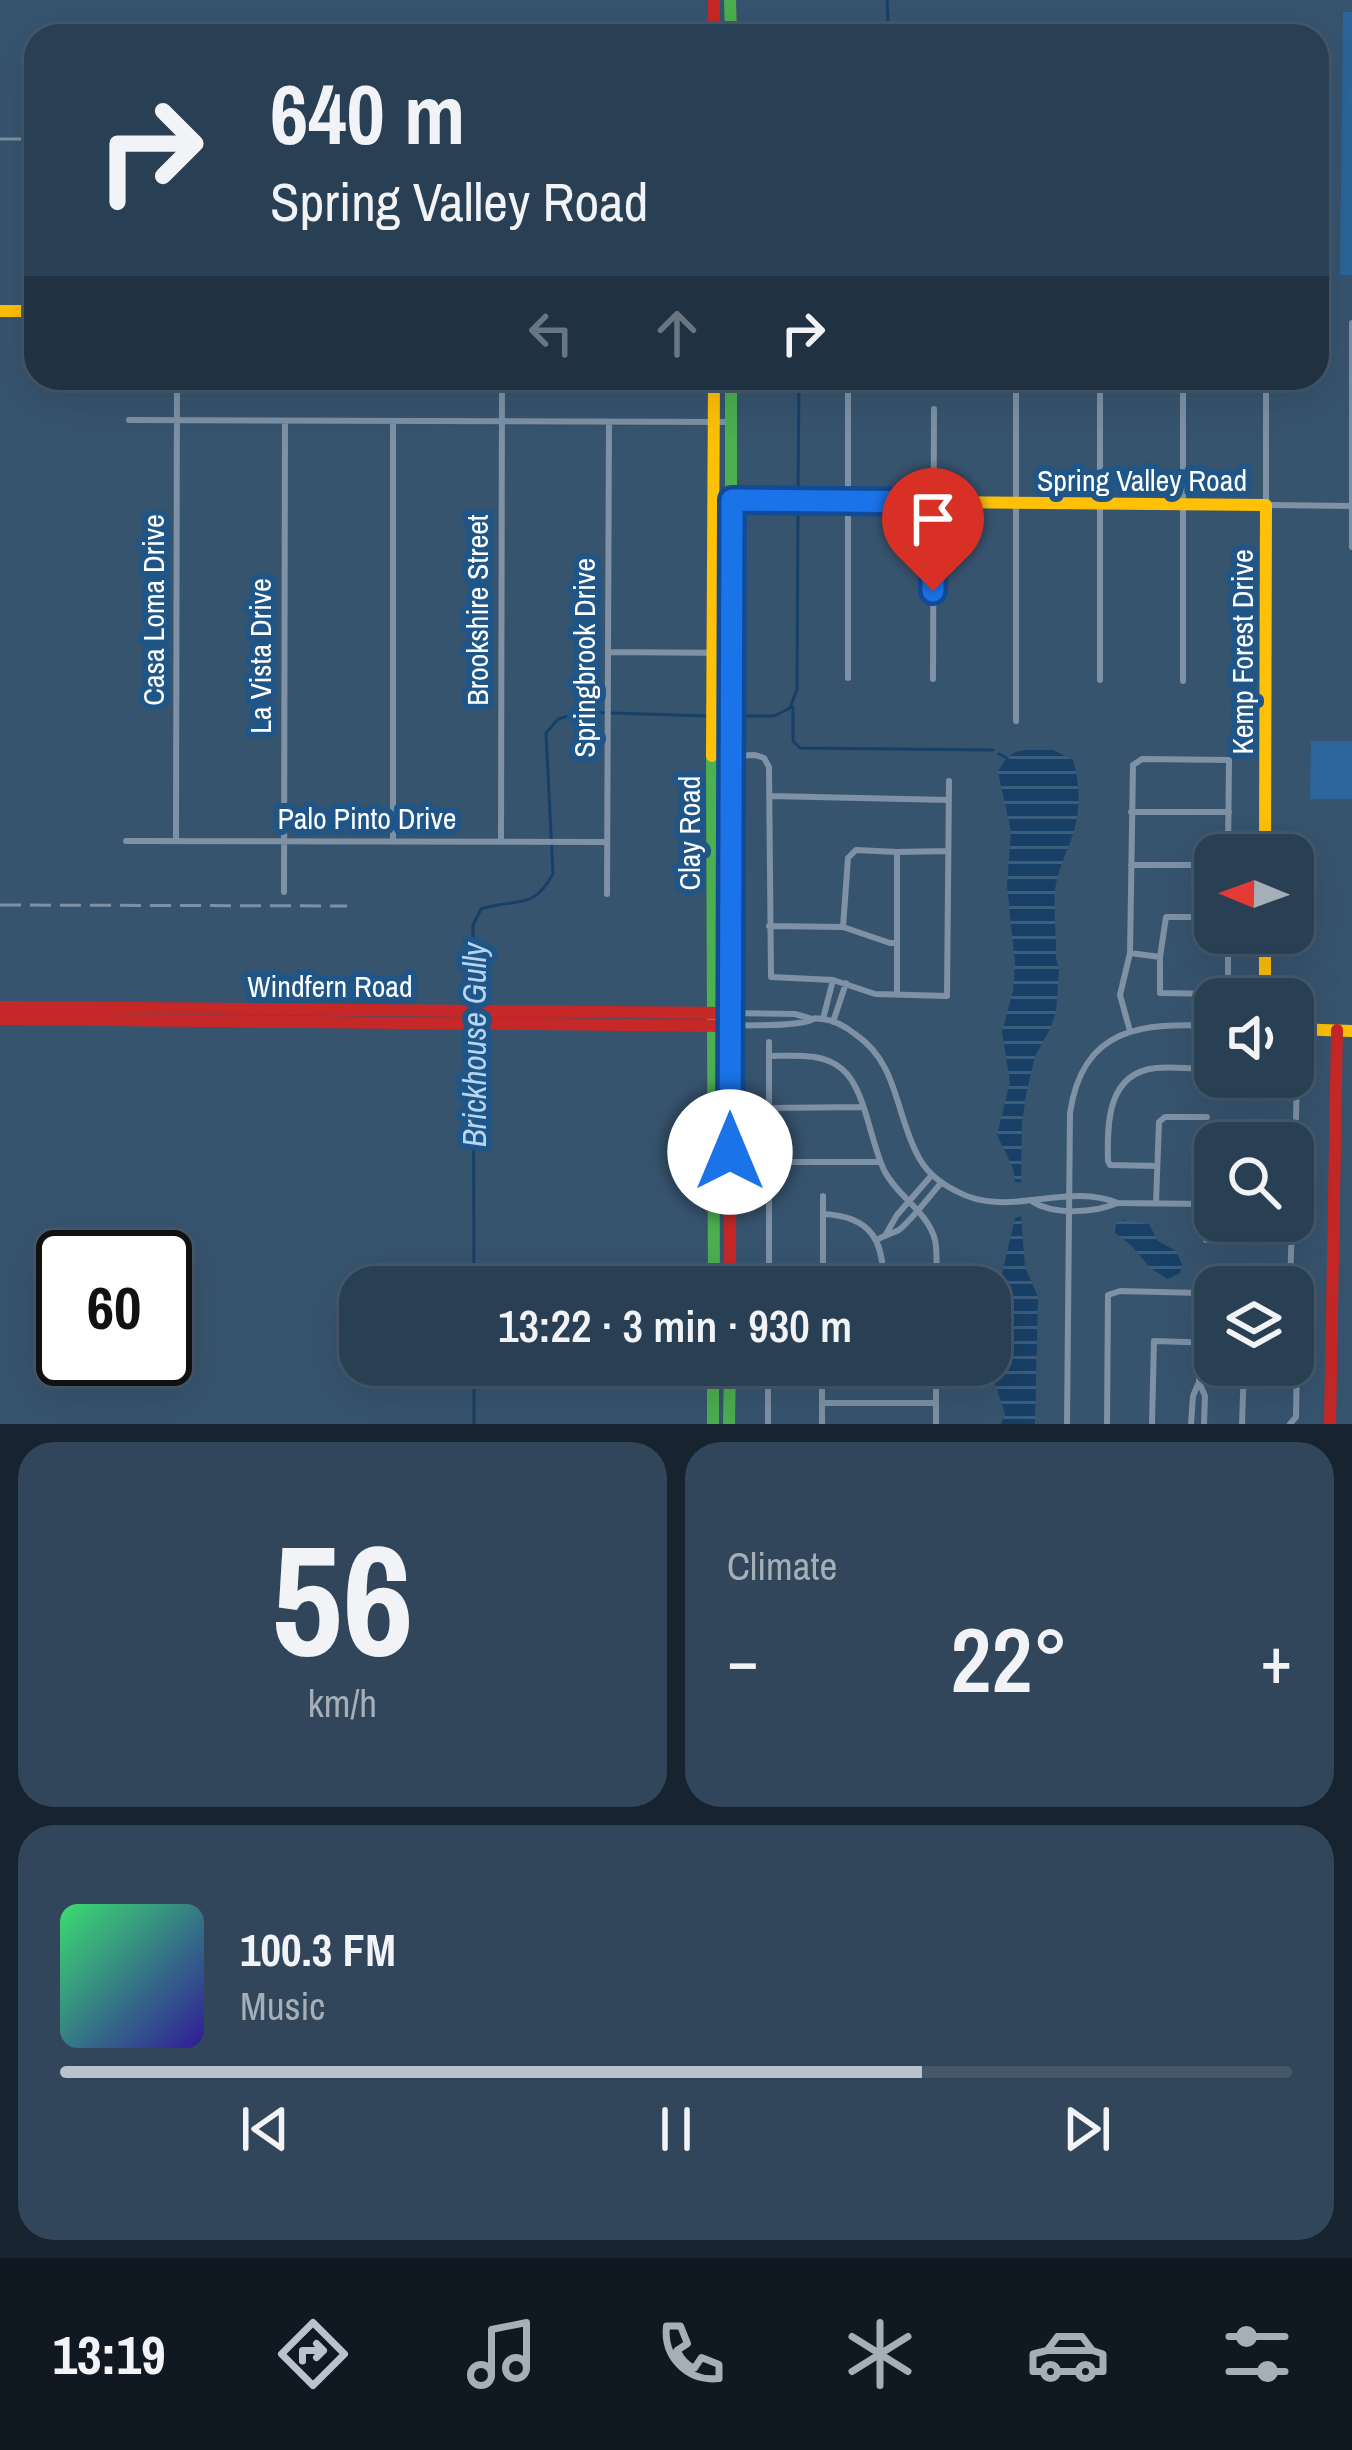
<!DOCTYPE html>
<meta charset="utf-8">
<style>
:root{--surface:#293f53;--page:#31465a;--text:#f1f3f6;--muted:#a5afb8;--line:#45586a;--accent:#b9c3cd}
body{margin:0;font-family:"Archivo Narrow",sans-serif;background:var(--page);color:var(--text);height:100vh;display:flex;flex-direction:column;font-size:45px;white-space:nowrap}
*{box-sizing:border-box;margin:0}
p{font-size:39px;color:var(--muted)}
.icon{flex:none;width:66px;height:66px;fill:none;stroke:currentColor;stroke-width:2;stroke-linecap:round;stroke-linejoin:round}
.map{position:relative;height:1424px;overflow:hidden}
.sheet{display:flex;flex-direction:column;gap:18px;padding:18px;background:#17232e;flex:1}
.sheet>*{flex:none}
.top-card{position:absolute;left:24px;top:24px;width:1305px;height:366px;border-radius:36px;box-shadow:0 12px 48px #0002,0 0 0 3px var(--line);background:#293f53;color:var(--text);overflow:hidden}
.needle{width:78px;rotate:271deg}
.controls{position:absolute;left:1194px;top:834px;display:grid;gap:24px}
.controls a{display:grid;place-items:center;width:120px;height:120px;border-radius:24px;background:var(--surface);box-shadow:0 12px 48px #0002,0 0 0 3px var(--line);font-size:60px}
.speed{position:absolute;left:36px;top:1230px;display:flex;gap:24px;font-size:60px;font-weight:700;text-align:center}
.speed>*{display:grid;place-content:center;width:156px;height:156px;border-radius:50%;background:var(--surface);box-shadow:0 12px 48px #0002,0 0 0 3px var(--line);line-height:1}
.speed .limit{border:6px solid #111;border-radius:18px;background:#fff;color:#111}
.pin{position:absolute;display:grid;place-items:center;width:102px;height:102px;color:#fff;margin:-123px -51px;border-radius:50% 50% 50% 0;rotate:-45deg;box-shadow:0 0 12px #0007}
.pin .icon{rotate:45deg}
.me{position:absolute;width:132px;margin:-66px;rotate:0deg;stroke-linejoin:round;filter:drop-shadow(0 0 9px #0008)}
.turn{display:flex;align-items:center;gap:42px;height:252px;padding:0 48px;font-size:54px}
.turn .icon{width:156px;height:156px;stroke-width:2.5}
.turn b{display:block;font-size:84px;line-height:102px}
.lanes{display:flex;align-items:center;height:114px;padding:0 48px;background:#0003;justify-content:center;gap:60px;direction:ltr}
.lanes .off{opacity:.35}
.big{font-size:90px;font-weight:600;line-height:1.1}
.sheet .widget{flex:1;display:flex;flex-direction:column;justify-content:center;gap:18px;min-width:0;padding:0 42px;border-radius:36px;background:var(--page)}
.sheet .dial{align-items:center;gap:0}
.dial b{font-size:156px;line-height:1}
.song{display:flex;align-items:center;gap:36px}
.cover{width:144px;height:144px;border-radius:18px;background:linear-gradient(135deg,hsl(140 70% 55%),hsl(250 70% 35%))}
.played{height:12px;border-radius:6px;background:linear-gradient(90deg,var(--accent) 70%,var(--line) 70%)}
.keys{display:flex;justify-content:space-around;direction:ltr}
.heat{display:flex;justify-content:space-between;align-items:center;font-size:66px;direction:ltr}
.sheet .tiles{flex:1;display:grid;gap:18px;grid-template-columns:1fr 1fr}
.widget:last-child{grid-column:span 2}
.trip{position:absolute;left:339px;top:1266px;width:672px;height:120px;border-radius:36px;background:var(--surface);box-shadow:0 12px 48px #0002,0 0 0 3px var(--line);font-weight:600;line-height:120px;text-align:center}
.dock{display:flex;height:192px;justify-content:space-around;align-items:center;background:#101921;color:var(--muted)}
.dock .icon{width:84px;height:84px}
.dock .active{color:var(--accent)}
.dock b{font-size:54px;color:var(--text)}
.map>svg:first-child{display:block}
.park{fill:#2b6599}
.water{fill:url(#water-rules)}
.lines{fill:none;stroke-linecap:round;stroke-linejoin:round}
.stream{stroke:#184067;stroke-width:3}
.street{stroke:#7e91a5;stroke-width:6}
.fast{stroke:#4caf50;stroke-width:12}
.slow{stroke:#ffc107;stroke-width:12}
.jam{stroke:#c62828;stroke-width:12}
.rail{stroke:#7e91a3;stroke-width:3;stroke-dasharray:21 9;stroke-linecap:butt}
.route-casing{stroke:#114b97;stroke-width:30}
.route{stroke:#1a73e8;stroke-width:21}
.labels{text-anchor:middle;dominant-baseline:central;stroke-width:12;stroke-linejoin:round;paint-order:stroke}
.street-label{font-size:30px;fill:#fff;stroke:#1f5587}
.water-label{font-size:33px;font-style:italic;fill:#b5d5f2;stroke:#1f5587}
</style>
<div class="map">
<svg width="1352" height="1424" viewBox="0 0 1352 1424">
<defs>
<pattern id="water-rules" width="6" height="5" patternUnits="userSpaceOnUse" patternTransform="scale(3)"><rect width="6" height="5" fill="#184067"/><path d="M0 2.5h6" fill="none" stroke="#3b5d7e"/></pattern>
</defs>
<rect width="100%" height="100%" fill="#37546f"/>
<path class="park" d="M1343 12H1352V275H1340Z
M1311 741H1352V799H1310Z"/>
<path class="water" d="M1027 750H1053L1073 760C1081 787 1081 818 1069 845 1063 860 1057 874 1055 891 1053 913 1057 936 1056 958L1059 969 1056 1012 1050 1029 1035 1056 1026 1095 1022 1123 1021 1183 1015 1182 1013 1168 997 1135 1010 1082 1002 1032 1013 991 1015 963 1007 886 1011 831 998 772C1005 758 1011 751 1027 750Z
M1021 1216 1025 1267 1038 1297 1035 1424H1001L1005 1414 991 1371 998 1291 1015 1218Z
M1123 1220 1149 1224 1158 1241 1176 1251 1182 1264 1180 1273 1168 1279 1150 1268 1131 1245 1115 1233 1116 1223Z"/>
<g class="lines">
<path class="stream" d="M882 36 888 20 887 0
M798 497 799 378
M793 707V741L800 748 993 750
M738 716H774L790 708 797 689 798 506
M999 754 1007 758
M474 1287 473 925 481 909C517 897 532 912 553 874L546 733 558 719 581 712 707 716
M474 1424V1365"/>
<path class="street" d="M1352 323V547
M848 378V678
M1016 378V721
M1100 378V680
M1183 378V681
M1266 378V505L1352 506
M129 420 731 422
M609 652 732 653
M933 679 934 409
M730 756 755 755 764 758 769 767 771 977 833 980 875 994 947 996 949 781
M770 796 949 800
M1131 812H1229
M126 841 607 842
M176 841 177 378
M393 842V421
M501 842 502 378
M1131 865H1215
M284 892 285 421
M607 894 609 422
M1215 917H1166L1160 957V993L1219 994 1225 991 1228 984V933
M769 926 843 927 890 943H897
M843 927 848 858 856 850 897 852 948 851
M1130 953 1160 957
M897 995V852
M731 1013 795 1014 812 1019
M823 1019 833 980
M833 1022 846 983
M731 1026C754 1024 781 1027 804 1022 817 1020 809 1017 822 1019 834 1020 846 1027 855 1034 898 1063 895 1112 917 1154 925 1171 940 1183 956 1191 1008 1220 1065 1181 1118 1203L1206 1204
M1130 1031 1120 995 1130 953 1133 765 1142 759 1229 760 1228 855
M769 1042V1056C793 1056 822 1052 842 1069 866 1089 870 1143 885 1172 898 1197 928 1212 935 1240 938 1254 936 1272 936 1287
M1293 1070 1297 1071 1296 1118
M769 1108 862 1107
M770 1162H880
M1157 1166 1110 1165 1108 1161C1107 1124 1107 1073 1156 1068 1175 1066 1196 1070 1215 1068
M1215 1168 1206 1167V1240H1291
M1293 1170V1190
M823 1196V1287
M1033 1202C1054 1215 1095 1213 1117 1203
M1156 1203 1159 1122 1165 1117H1207
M823 1214C872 1216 885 1242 883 1287
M886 1234 897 1215 931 1176
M877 1240C883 1236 890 1234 897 1231 906 1227 932 1193 941 1183
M1246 1240V1221
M769 1287V1056
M1290 1287 1292 1221
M822 1365V1424
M936 1365V1424
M1199 1382 1200 1293H1215
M822 1403H936
M768 1424V1365
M1067 1424 1070 1113C1083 1026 1142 1023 1215 1026
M1107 1424 1108 1295 1120 1291 1200 1293
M1152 1424 1154 1341 1215 1343
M1191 1424 1193 1396 1199 1382 1205 1396 1204 1424
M1242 1424 1244 1365
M1290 1424 1296 1417 1298 1300 1293 1297"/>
<path class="fast" d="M730 0 731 36
M712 756 714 1287
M731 758V378
M713 1365V1424
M729 1424 730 1365"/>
<path class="slow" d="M0 311H36
M715 500 1266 505 1265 855
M712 756 714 378
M1265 933V999
M1293 1029 1352 1031"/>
<path class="jam" d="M714 0V36
M0 1007 730 1013
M0 1019 730 1026
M730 1287 731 758
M1330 1424 1337 1030"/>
<path class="rail" d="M0 139H36
M0 905 347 906"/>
</g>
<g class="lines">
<g class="route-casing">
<path id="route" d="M730 1152 732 500 934 502 933 591"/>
</g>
<use href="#route" class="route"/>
</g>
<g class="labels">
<g class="street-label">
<text x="1142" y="480">Spring Valley Road</text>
<text transform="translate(153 610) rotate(-90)">Casa Loma Drive</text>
<text transform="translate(477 610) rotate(-90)">Brookshire Street</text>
<text transform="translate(1242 652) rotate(-90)">Kemp Forest Drive</text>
<text transform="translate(260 656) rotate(-90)">La Vista Drive</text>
<text transform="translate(584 658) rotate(-90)">Springbrook Drive</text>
<text x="367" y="818">Palo Pinto Drive</text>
<text transform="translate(689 833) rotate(-90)">Clay Road</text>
<text x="330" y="986">Windfern Road</text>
</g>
<g class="water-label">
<text transform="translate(474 1045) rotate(-90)">Brickhouse Gully</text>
</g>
</g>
</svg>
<div class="controls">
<a><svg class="needle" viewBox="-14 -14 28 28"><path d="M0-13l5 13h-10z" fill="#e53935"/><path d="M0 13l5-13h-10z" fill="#a5afb8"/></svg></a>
<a><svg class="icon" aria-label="sound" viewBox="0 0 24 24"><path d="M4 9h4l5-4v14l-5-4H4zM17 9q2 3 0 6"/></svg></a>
<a><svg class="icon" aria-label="search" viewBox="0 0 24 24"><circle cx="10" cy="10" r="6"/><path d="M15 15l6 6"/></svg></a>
<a><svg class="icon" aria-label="layers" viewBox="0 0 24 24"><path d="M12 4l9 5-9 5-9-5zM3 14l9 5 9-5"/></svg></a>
</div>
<div class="speed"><div class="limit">60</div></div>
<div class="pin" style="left:933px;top:591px;background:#d93025"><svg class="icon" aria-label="arrive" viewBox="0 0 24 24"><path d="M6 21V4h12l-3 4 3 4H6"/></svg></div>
<svg class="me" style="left:730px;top:1152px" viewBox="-20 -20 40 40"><circle r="19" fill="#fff"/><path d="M0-13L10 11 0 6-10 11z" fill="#1a73e8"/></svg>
<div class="trip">13:22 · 3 min · 930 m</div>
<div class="top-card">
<div class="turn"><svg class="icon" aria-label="right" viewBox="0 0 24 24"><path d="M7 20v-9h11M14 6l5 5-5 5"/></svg><div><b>640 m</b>Spring Valley Road</div></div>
<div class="lanes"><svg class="icon off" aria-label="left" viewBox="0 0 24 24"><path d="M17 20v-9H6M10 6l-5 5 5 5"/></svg><svg class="icon off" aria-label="ahead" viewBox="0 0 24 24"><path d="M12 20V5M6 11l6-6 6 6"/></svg><svg class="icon" aria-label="right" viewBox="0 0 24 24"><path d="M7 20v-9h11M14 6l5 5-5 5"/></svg></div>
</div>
</div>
<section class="sheet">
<div class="tiles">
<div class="widget dial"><b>56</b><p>km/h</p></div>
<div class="widget"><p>Climate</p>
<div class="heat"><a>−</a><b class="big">22°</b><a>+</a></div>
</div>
<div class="widget">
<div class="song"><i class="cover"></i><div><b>100.3 FM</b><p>Music</p></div></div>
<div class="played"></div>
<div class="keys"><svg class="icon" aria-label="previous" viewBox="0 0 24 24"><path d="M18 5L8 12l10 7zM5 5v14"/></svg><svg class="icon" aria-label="pause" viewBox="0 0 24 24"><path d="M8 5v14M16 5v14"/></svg><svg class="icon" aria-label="next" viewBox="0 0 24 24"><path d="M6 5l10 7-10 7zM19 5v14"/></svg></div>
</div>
</div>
</section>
<nav class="dock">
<b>13:19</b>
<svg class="icon active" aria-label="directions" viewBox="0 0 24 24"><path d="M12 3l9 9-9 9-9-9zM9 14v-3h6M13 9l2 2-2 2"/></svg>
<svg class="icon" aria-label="music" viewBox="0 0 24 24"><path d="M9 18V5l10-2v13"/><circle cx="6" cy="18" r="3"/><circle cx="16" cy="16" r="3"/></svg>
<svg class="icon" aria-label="phone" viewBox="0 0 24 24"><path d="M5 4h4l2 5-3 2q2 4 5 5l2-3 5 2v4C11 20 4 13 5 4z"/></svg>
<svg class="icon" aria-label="climate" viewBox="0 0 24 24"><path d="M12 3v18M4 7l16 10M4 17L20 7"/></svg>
<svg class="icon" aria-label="car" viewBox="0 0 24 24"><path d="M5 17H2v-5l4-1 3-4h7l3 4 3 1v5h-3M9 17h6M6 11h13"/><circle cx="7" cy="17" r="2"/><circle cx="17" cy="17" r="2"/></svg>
<svg class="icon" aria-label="filters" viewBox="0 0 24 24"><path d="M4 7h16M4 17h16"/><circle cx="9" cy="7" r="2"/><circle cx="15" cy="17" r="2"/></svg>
</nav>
